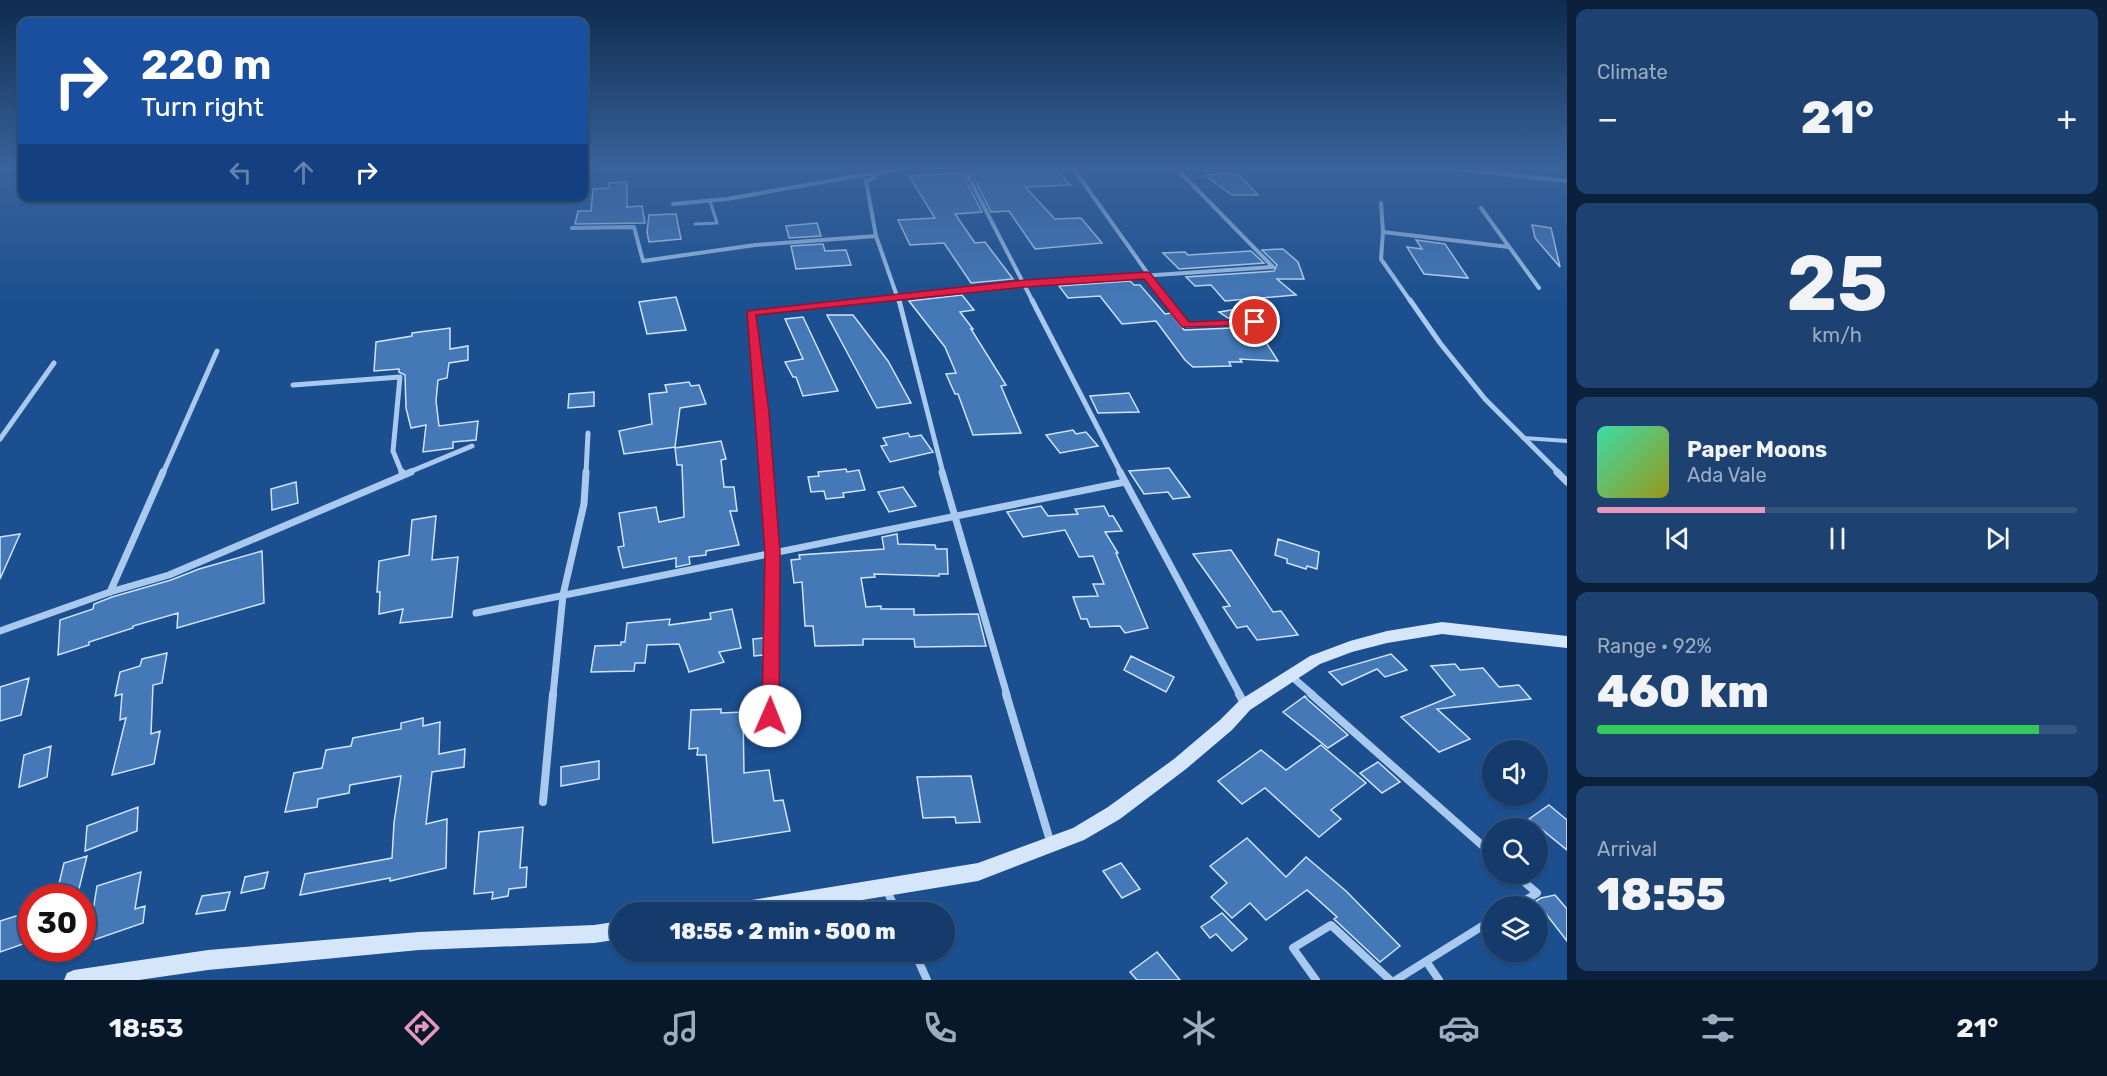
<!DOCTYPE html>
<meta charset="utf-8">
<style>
:root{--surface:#143b6b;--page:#1d4271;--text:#f1f3f6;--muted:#9dadc1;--line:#33557e;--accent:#e797bd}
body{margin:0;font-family:Rubik,sans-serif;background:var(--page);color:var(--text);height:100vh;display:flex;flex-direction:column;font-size:22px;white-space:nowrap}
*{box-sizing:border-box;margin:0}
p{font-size:20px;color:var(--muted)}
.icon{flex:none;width:33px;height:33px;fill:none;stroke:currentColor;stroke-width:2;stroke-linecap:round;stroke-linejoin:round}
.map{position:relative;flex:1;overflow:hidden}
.sheet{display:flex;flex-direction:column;gap:9px;padding:9px;background:#0b203b;width:540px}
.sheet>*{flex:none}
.hud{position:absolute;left:18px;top:18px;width:570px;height:183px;border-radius:12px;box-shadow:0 2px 4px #0004,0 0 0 2px var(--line);background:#1a4fa0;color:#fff;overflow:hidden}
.buttons{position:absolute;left:1482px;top:740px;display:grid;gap:12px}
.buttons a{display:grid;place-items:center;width:66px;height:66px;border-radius:50%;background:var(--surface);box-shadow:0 2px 4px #0004,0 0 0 2px var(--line);font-size:30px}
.speed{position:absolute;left:18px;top:884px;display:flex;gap:12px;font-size:30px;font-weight:700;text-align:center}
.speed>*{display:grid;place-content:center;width:78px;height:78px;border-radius:50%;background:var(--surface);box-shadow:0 2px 4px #0004,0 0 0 2px var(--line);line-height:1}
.speed .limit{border:9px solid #d22;background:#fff;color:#111}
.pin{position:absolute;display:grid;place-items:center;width:51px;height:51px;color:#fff;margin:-26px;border:3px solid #fff;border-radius:50%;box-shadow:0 2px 6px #0007}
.me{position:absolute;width:66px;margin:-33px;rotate:1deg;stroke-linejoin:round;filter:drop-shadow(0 0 4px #0008)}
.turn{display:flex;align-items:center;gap:21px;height:126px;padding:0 24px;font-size:27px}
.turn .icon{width:78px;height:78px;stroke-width:2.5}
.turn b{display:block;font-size:42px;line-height:51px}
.lanes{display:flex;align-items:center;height:57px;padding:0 24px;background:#0003;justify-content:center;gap:30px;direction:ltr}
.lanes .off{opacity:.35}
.big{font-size:45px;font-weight:800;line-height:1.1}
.sheet .tile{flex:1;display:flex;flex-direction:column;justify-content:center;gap:9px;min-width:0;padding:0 21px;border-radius:12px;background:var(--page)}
.sheet .dial{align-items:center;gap:0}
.dial b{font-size:78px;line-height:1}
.song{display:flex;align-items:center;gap:18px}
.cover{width:72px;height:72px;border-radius:9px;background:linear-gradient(135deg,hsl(160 70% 55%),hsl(60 70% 35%))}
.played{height:6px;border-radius:3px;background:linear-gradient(90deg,var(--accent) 35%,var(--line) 35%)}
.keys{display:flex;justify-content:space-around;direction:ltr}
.heat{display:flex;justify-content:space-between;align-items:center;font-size:33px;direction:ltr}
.charge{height:9px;border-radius:4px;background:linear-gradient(90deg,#34c759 92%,var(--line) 0)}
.trip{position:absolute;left:610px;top:902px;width:345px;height:60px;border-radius:30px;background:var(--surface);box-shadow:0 2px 4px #0004,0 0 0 2px var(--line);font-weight:800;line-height:60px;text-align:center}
.tabs{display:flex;height:96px;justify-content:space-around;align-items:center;background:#08182b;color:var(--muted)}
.tabs .icon{width:42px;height:42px}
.tabs .current{color:var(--accent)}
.tabs b{font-size:27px;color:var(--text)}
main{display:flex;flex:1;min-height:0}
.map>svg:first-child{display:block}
.building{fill:#4478b7;stroke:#cfe3fa;stroke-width:1.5}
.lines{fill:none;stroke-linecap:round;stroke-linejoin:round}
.lane-far1{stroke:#a9c9ee;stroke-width:3}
.lane{stroke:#a9c9ee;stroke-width:4}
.street-far3{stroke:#a9c9ee;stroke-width:4}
.street-far2{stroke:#a9c9ee;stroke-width:5}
.street-far1{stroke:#a9c9ee;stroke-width:7}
.street{stroke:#a9c9ee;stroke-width:8}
.secondary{fill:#d6e6fa;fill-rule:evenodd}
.route{fill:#e11d48;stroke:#92132f;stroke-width:1.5}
</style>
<main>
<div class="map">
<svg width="1567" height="980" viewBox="0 0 1567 980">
<rect width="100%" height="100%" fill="#1b4f8f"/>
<path class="building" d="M973 168H1056L1070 185 1025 187 1055 219 1081 218 1102 243 1035 249 1009 211 991 212 971 172H974Z
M962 173 982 212 955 214 975 243 985 242 1013 279 971 283 944 243 910 245 898 220 935 218 909 176Z
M1230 173 1233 175H1239L1258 195H1232L1205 175Z
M627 182V207L642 206 645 223 575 224 578 211H591L593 189 609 188V183Z
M676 214 681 239 649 242 647 232 649 215Z
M817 223 821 236 789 238 786 226Z
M1532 225 1551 228 1560 267 1535 238Z
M1416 240 1445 244 1468 278 1424 274 1407 247 1422 249Z
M823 244 825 251 846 250 851 265 796 269 791 246Z
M1283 249 1298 262 1304 279H1277L1296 295 1225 301 1211 285 1195 286 1186 277 1274 271 1277 265 1262 250Z
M1251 251 1264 263 1179 269 1163 253 1185 252 1188 255Z
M1130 281 1134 285H1140L1165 314 1171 313 1184 330 1256 327 1278 361 1240 359 1242 362H1229L1231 366 1193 367 1185 360 1156 321 1122 324 1100 296 1068 298 1059 286Z
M962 295 974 310 960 312 973 329H971L1006 385 1001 386 1021 433 973 435 958 394H955L946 374 956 373 945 347 909 301Z
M676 297 686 330 647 334 639 302Z
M1243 308 1249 317 1228 318 1219 312Z
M827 315H853L888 361 911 403 877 408Z
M803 317 838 391 803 396 796 377H793L785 362 803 359 785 319Z
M450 328V349L468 346V360L449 363 447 378 438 380 436 401 439 426 478 421 476 440 453 442V448L423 452 426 425 411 428 406 408 405 375 399 372V369L374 371 376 342 412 336V333Z
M689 382 691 386 699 385 706 404 680 408 675 447 624 454 619 431 652 424 649 394 667 392 665 385Z
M594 392V406L568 408 569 394Z
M1129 393 1139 412 1098 413 1090 396Z
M1073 430 1076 434 1086 432 1098 446 1060 453 1046 435Z
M908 433 910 437 921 435 933 452 890 462 881 446 887 445 883 438Z
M721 441 726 459 721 460 724 487H734L737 511H730L739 545 706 551V555L689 557 690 564 676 567V558L623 568 618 547 624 546 619 513 656 507 659 522 684 517 682 465H677L675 448Z
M1169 468 1190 497 1173 499 1168 492 1144 494 1129 471Z
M846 469 847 472 859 470 865 490 843 493 844 497 826 499 824 491 811 492 808 477 819 476 818 472Z
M296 482 298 503 272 510 271 489Z
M903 487 916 506 889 512 878 492Z
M1041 506 1048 516 1078 514 1075 509 1104 506 1109 516H1113L1122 531 1105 532 1118 553H1116L1148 628 1125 633 1120 626 1090 627 1087 619H1081L1073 597 1098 596 1093 584H1104L1093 556 1079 557 1065 530 1023 537 1007 512Z
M436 516 432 560 458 557 452 617 400 623 403 609 379 614 380 592H377L379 561 409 555 412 520Z
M20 534 0 579V537Z
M897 534 898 544 935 545 936 549H947L948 574H939V576L874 574 875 577 861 578 866 607 881 606V609H914V615L978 614 986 646 915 647 914 639H863V645L815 646 813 626H805L802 582 794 583 791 560 800 559 799 555 884 549 882 537Z
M1278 539 1319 552 1317 569 1307 566 1306 569 1287 563V559L1275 555Z
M1231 550 1273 612 1281 611 1298 635 1257 640 1247 626 1237 628 1223 607 1230 606 1193 554Z
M262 551 264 603 177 628 178 613 133 626V628L89 642V645L58 655 60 620 93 609 94 604 112 597 171 580 199 569Z
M732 609 741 648 719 652 724 662 689 672 679 644 647 645 645 663H635L634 671 591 672 595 646 621 645V642H625L627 623 670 619 669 625 711 619 710 613Z
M765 638V655L754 656 753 639Z
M167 653 162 683 153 685 151 734 160 731 154 764 112 775 126 718 120 720 122 694 115 696 120 672 140 666 142 659Z
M1391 654 1407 670 1385 677 1377 669 1342 685 1329 672Z
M1131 656 1174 677 1166 692 1124 670Z
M1455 664 1460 670 1483 668 1499 687 1519 685 1531 699 1437 709 1470 739 1439 752 1401 717 1455 695 1431 666Z
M29 678 21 715 0 721V687Z
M1305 696 1307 699 1348 735 1328 748 1283 712Z
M721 709V713L743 712 744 773 769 770 774 801 783 800 790 831 713 843 706 755H697L698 748 689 749 691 710Z
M423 718V726L440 722 439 754 465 749 464 767 432 772 426 824 447 819 446 868 390 881V878L300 895 305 874 392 858 394 823 401 776 350 785 349 793 318 799 317 807 285 812 294 773 322 768 326 750 351 746 353 738 401 729V723Z
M1321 745 1366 783 1331 810 1341 819 1319 837 1265 788 1242 804 1218 781 1261 750 1286 770Z
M51 746 47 777 19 787 24 755Z
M599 761V779L561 786V767Z
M1378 762 1400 782 1382 793 1360 773Z
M971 776 980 822 956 823 955 817 923 818 917 777Z
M1549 805 1567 820V850L1529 819Z
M138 807 137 831 85 851 87 826Z
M523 827 520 868 527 867 526 887 509 889 508 896 492 899 493 892 474 894 479 832Z
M1247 838 1286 877 1306 857 1346 891 1400 946 1380 962 1334 919 1337 917 1307 890 1266 920 1250 903 1232 918 1211 897 1227 883 1210 866Z
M87 856 79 889 56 896 64 863Z
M1121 863 1140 889 1122 898 1103 871Z
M141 872 135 909 145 906 143 923 82 944V927L91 924 97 886Z
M268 872 264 888 241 893 245 877Z
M230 892 225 910 196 914 202 896Z
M1555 895 1567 909V941L1536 901 1541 898Z
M32 911 26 943 0 952V921Z
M1222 913 1247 939 1232 951 1216 934 1210 938 1201 927Z
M1157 952 1180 980H1137L1130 972Z"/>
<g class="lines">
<path class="lane-far1" d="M695 224 717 223 710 201"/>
<path class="lane" d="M1523 438 1567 441"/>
<path class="street-far3" d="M964 168 1033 302
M1073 168 1168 302
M1448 168 1567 181
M1178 170 1273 267
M873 172 874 178 866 181 876 236 899 302
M1381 203 1383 232 1381 259 1411 302
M673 204 727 199 902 168
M1481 208 1539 288
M572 228 634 227 643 261 755 245 876 236
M1383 232 1509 247
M859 302 1025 284 1273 267"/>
<path class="street-far2" d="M899 300 943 473
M1032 300 1121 473
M1167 300 1186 325 1255 322
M1410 300 1440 343 1485 399 1559 473
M293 385 400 377 393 451 402 473
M0 439 54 363
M163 473 217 351
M407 473 472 446
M586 473 588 433
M766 473 751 313 873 300"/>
<path class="street-far1" d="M402 472 403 475
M766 472 772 552 770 695
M942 472 1007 695
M1120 472 1240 695
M1557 472 1567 482
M110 592 163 472
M476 613 1125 482
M0 631 110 592 169 575 411 472
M1291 676 1313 695
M553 695 563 595 584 504 586 472"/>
<path class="street" d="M1006 694 1051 844
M1239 694 1245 705
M1311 694 1492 854
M770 716V694
M543 802 553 694
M1514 873 1537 893 1516 906
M887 891 897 912
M914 951 927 980
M1426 961 1439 980
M1316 980 1293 948 1331 925 1390 980
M1396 980 1492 920"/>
<path class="secondary" d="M1442 622 1567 636V648L1442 634 1387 643 1352 652 1320 664 1250 710 1232 730 1186 769 1120 819 1084 840 978 881 789 912H724L726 905 733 903 978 863 1073 828 1108 807 1174 759 1220 720 1240 700 1310 656 1350 641 1387 631Z
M621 921V939L594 943 419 950 208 970 139 980H64L67 973 74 970 208 950 419 932 594 925Z"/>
</g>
<linearGradient id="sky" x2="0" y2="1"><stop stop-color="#0f2b4f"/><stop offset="0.55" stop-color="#39639b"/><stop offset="1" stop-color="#39639b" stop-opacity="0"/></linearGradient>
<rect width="1567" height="305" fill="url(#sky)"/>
<path class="route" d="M1147 272 1150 273 1189 322 1255 319 1260 322 1255 325 1182 327 1144 279 1025 287 756 315 769 413 780 552 779 716 777 722 770 724 764 722 762 716 765 552 747 311 1025 280Z"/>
</svg>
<div class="buttons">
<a><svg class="icon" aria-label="sound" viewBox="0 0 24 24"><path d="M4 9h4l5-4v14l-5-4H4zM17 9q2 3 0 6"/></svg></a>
<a><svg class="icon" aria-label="search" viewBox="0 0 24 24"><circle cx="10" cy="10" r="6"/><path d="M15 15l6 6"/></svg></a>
<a><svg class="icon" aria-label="layers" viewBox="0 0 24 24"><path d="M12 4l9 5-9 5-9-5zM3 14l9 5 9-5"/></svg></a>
</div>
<div class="speed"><div class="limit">30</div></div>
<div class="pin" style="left:1255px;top:322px;background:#d93025"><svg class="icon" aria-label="arrive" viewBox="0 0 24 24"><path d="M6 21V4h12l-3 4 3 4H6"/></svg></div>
<svg class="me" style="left:770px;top:716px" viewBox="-20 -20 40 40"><circle r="19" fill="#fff"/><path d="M0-13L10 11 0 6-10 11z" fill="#e11d48"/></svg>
<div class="trip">18:55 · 2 min · 500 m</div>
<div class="hud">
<div class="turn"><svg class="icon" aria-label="right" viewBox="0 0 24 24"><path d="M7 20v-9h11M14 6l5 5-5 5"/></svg><div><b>220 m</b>Turn right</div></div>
<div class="lanes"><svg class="icon off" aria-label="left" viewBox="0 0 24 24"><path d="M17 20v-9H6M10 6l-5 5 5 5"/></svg><svg class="icon off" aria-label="ahead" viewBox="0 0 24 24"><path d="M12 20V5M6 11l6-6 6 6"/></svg><svg class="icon" aria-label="right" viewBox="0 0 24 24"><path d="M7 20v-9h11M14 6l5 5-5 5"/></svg></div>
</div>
</div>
<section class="sheet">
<div class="tile"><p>Climate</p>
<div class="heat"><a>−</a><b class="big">21°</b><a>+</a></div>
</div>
<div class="tile dial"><b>25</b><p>km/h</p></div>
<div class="tile">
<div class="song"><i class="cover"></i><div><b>Paper Moons</b><p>Ada Vale</p></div></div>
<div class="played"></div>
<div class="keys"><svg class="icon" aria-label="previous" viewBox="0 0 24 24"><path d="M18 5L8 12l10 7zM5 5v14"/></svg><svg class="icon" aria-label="pause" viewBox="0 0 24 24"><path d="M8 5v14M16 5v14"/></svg><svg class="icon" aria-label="next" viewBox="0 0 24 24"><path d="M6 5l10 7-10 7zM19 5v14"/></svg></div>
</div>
<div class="tile"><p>Range · 92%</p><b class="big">460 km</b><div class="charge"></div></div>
<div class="tile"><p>Arrival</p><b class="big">18:55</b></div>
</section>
</main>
<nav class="tabs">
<b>18:53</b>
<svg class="icon current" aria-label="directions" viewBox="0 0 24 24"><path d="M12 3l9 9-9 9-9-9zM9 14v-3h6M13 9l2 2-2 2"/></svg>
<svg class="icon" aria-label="music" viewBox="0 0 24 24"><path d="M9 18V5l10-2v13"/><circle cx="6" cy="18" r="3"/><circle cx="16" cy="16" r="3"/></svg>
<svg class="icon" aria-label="phone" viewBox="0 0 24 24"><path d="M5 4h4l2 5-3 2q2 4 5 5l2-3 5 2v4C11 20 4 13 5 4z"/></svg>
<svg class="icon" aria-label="climate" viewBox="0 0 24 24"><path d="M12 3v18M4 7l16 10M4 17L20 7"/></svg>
<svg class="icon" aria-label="car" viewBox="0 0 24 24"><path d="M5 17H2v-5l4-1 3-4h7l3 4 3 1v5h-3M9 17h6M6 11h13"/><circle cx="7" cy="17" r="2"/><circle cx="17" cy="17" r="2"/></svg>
<svg class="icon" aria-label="filters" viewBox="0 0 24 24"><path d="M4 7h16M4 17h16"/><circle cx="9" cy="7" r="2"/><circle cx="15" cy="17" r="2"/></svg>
<b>21°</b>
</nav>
